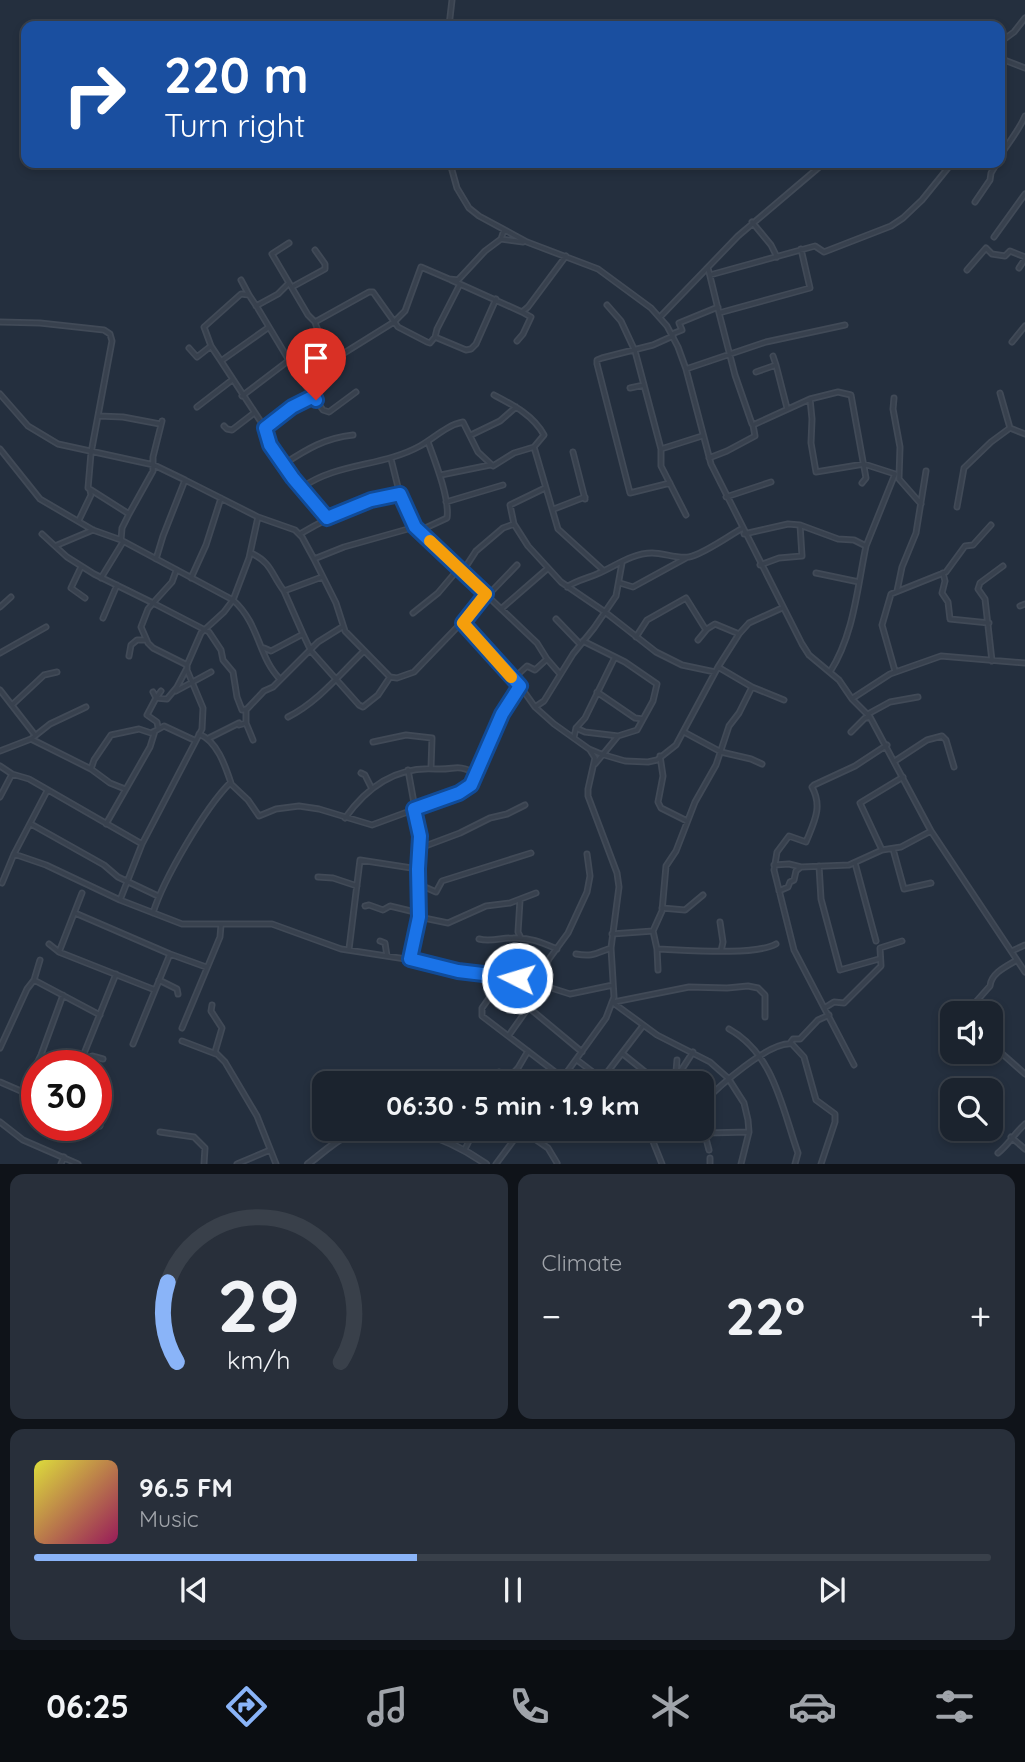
<!DOCTYPE html>
<meta charset="utf-8">
<style>
:root{--surface:#1b232e;--page:#282f3a;--text:#f1f3f6;--muted:#a0a4aa;--line:#39404a;--accent:#8ab4f8}
body{margin:0;font-family:Quicksand,sans-serif;background:var(--page);color:var(--text);height:100vh;display:flex;flex-direction:column;font-size:26px;white-space:nowrap}
*{box-sizing:border-box;margin:0}
p{font-size:23px;color:var(--muted)}
.icon{flex:none;width:38px;height:38px;fill:none;stroke:currentColor;stroke-width:2;stroke-linecap:round;stroke-linejoin:round}
.map{position:relative;height:1164px;overflow:hidden}
.details{display:flex;flex-direction:column;gap:10px;padding:10px;background:#0f1319;flex:1}
.details>*{flex:none}
.banner{position:absolute;left:21px;top:21px;width:984px;height:147px;border-radius:14px;box-shadow:0 4px 10px #0003,0 0 0 2px var(--line);background:#1a4fa0;color:#fff;overflow:hidden}
.fabs{position:absolute;left:940px;top:1001px;display:grid;gap:14px}
.fabs a{display:grid;place-items:center;width:63px;height:63px;border-radius:14px;background:var(--surface);box-shadow:0 4px 10px #0003,0 0 0 2px var(--line);font-size:35px}
.speed{position:absolute;left:21px;top:1050px;display:flex;gap:14px;font-size:35px;font-weight:700;text-align:center}
.speed>*{display:grid;place-content:center;width:91px;height:91px;border-radius:50%;background:var(--surface);box-shadow:0 4px 10px #0003,0 0 0 2px var(--line);line-height:1}
.speed .limit{border:10px solid #d22;background:#fff;color:#111}
.pin{position:absolute;display:grid;place-items:center;width:60px;height:60px;color:#fff;margin:-72px -30px;border-radius:50% 50% 50% 0;rotate:-45deg;box-shadow:0 0 7px #0007}
.pin .icon{rotate:45deg}
.me{position:absolute;width:77px;margin:-38px;rotate:275deg;stroke-linejoin:round;filter:drop-shadow(0 0 5px #0008)}
.turn{display:flex;align-items:center;gap:24px;height:147px;padding:0 28px;font-size:32px}
.turn .icon{width:91px;height:91px;stroke-width:2.5}
.turn b{display:block;font-size:49px;line-height:60px}
.big{font-size:52px;font-weight:700;line-height:1.1}
.details .card{flex:1;display:flex;flex-direction:column;justify-content:center;gap:10px;min-width:0;padding:0 24px;border-radius:14px;background:var(--page)}
.details .dial{align-items:center;gap:0}
.dial svg{height:182px;overflow:visible;fill:none;stroke:var(--line);stroke-width:7;stroke-linecap:round;text-anchor:middle}
.dial text{fill:var(--text);stroke:none}
.song{display:flex;align-items:center;gap:21px}
.cover{width:84px;height:84px;border-radius:10px;background:linear-gradient(135deg,hsl(60 70% 55%),hsl(330 70% 35%))}
.played{height:7px;border-radius:4px;background:linear-gradient(90deg,var(--accent) 40%,var(--line) 40%)}
.keys{display:flex;justify-content:space-around;direction:ltr}
.heat{display:flex;justify-content:space-between;align-items:center;font-size:38px;direction:ltr}
.details .tiles{flex:1;display:grid;gap:10px;grid-template-columns:1fr 1fr}
.card:last-child{grid-column:span 2}
.trip{position:absolute;left:312px;top:1071px;width:402px;height:70px;border-radius:14px;background:var(--surface);box-shadow:0 4px 10px #0003,0 0 0 2px var(--line);font-weight:700;line-height:70px;text-align:center}
.menu{display:flex;height:112px;justify-content:space-around;align-items:center;background:#0b0e12;color:var(--muted)}
.menu .icon{width:49px;height:49px}
.menu .selected{color:var(--accent)}
.menu b{font-size:32px;color:var(--text)}
.map>svg:first-child{display:block}
.lines{fill:none;stroke-linecap:round;stroke-linejoin:round}
.minor-casing{stroke:#414a57;stroke-width:7}
.tertiary-casing{stroke:#414a57;stroke-width:8}
.minor{stroke:#38414e;stroke-width:3.5}
.tertiary{stroke:#38414e;stroke-width:4.5}
.route-casing{stroke:#114b97;stroke-width:18}
.route{stroke:#1a73e8;stroke-width:12}
.slow{stroke:#f59e0b;stroke-width:12}
</style>
<div class="map">
<svg width="1025" height="1164" viewBox="0 0 1025 1164">
<rect width="100%" height="100%" fill="#242f3e"/>
<g class="lines">
<g class="minor-casing">
<path id="minor" d="M449 26 452 0
M999 43 1014 32 1025 18
M999 58 1025 68
M999 68 1002 59
M999 158C1007 144 1019 131 1025 116
M450 163 457 188 469 208 479 216 527 242 598 269 651 308 667 326 678 347 686 369 711 464 802 644 809 655 839 680 852 699 870 717 931 831 1025 972
M975 202 990 180 991 173 997 163
M752 222 771 245 777 257
M994 237 1025 194
M501 239 523 242
M289 243 272 254 308 315 315 322
M708 268 719 313
M1019 268 1025 259
M967 270 986 248 992 254 1005 256 1010 251 1025 257
M710 275 815 246 824 252 891 226 903 218 922 200 952 163
M241 280 249 295
M451 280 522 312 528 307 566 256
M292 287 325 269V264L315 250
M607 305 621 321 635 351 661 449V466L686 515
M256 306 278 294 289 283
M660 317 738 236 824 163
M0 322 40 323 104 330 110 334 112 341 91 453 88 488 129 514 122 528 121 540 233 600C260 624 258 657 280 679
M269 327 221 361 211 346 204 327 241 294 249 295 257 307 302 382
M672 334 682 330 679 323 718 307
M435 337 437 329 460 284
M517 341 523 334 531 317 522 312
M1012 342 1025 326
M189 348 197 357 211 346
M340 356C330 346 318 335 315 322L369 292H373L398 327 427 342 430 343 435 337 466 350 471 349 476 344 496 299
M773 356 776 365
M221 361 265 428
M686 369 766 342 845 325
M756 372 776 365 787 408
M630 388 644 385
M356 392 329 412 323 410 303 382 320 368 394 322 405 311 421 267 449 279 458 280 485 251 501 239 504 230
M1000 393 1010 428
M0 394 28 426 58 444 154 465 185 480
M494 395C513 405 533 415 544 435L534 447
M242 396 288 361
M314 396 292 407 265 428C276 461 304 491 327 518
M894 398 893 409 900 447 899 478
M810 399 838 392 851 395 866 478 862 483
M197 407 232 380
M99 416 123 417 160 424
M752 424 735 375 719 313 810 288 801 249
M224 426 227 429 232 430 254 413
M1010 428 1025 434
M471 435 500 421 516 407
M0 449 40 499 93 530 121 540
M661 449 702 436
M573 452 585 499
M709 458 727 451 755 436 753 425 810 399 812 419 811 443 816 472 864 464 895 474 866 546
M391 459 401 499 415 527 537 643 547 659 560 674
M284 464C307 449 325 438 353 435
M441 475 490 465
M899 479 921 504
M670 483 630 493 597 364V360L602 358 653 345 673 336
M301 488C338 462 382 467 420 446 434 438 447 425 463 422L478 452 493 466 514 453 534 447 558 529 603 570
M545 488 510 505 514 524 528 546 561 582 605 612 656 652 682 665 715 672
M726 497 771 482
M446 502 503 485
M957 507 964 468 991 442 1010 428
M554 509 585 497
M129 514 153 471V457L162 421
M79 520 91 495 90 490
M93 530 55 546 67 557 94 574 153 603 148 609 141 627 148 643 153 648 187 665
M421 530 447 518C450 499 435 461 428 442
M42 534 55 546
M300 534C332 515 363 501 399 494
M744 534 788 524 800 525 838 539 854 540 866 546C857 589 854 634 830 672
M251 553C272 563 271 574 284 591
M156 559 163 536 185 480 258 517 295 530 302 537 314 559 344 547 415 527
M760 565 779 558 802 556 800 525
M81 567 71 588 85 598
M176 571 172 582 153 603 209 632 221 650 223 660 233 672 237 697 242 710 247 709 264 691 273 687 318 642 342 627
M463 571 476 551 503 528 514 524
M816 573 859 582
M943 573 945 581 942 593 948 602 950 619 989 623
M101 578 123 542
M191 578 206 545 221 498
M620 583 633 587 686 558
M567 587C577 580 586 579 597 574 614 567 632 553 652 553 664 553 677 559 689 557 702 555 729 536 741 529
M897 591 902 567 916 533 926 471
M1020 606 1025 604
M0 607 11 597
M501 609 547 569
M413 613 438 593 460 567
M103 618 117 585
M556 619 580 644
M463 623 520 686 535 707 554 724 589 749 601 754 625 761 648 762 657 760 676 745 718 667 739 634 749 623 782 608
M303 634 311 651 359 705 363 707 378 695 390 677 345 631 336 603 314 559
M636 637 647 620 686 598 706 630
M698 640 707 629 715 624 739 634
M583 641 625 662 657 684 653 701 637 730 618 736 595 764
M264 648 271 651 303 634 284 591 322 577
M0 653 46 627
M129 656 131 645 137 640H146
M992 661 985 599 978 589 980 583 1003 566
M718 667 752 687 784 700
M895 671 882 625 891 594 946 572 965 546 973 545 991 525
M390 677 397 678 414 672 517 565
M513 679 527 666 535 670 547 659
M0 690 35 735
M176 691 211 672
M153 692 156 698 161 691
M597 692 635 718 643 719
M853 698 890 674 941 656 1025 663
M12 705 44 675 57 672
M535 707 544 701 573 654 594 628 616 596 622 563
M246 709V723
M868 714 890 702 918 697
M288 717C318 702 340 674 364 651
M239 725 246 723 253 740
M158 727 157 722 147 715 156 698 167 699 177 687 187 668
M576 728 585 732 618 736
M684 732 721 752 751 759 762 764
M851 732 865 718 870 717
M199 734C217 741 225 765 231 783
M574 737 576 728 585 718 615 657
M209 738 239 723
M31 739 50 724 86 707
M373 742 406 735 432 738 431 768
M0 751 31 739 91 769 94 760 111 735 139 729 151 733 155 731
M660 756 663 776 658 802 661 808 687 821
M895 761 927 740 942 736 946 740 954 767
M0 766 12 774 29 779 142 844
M91 769 110 783 125 789
M408 770 420 836 418 884 419 917 410 959
M361 773 365 775 372 789
M0 797 12 774
M345 818C367 787 397 766 436 769 458 770 454 763 478 774
M31 824 104 865 118 877 158 896
M106 824 150 747 155 731 164 726 194 740
M420 848 460 833 490 818 507 814 525 805
M893 849 904 889 931 883
M882 850 860 803 903 777
M14 854 46 865 120 900 182 924H272L341 949 425 962 458 971 517 977 570 994 613 985
M855 863 876 941
M774 865 789 864 801 867
M819 866 821 899 840 970 879 959
M318 877 333 878 357 886
M2 883 14 854 47 791
M418 884 436 892 442 881 531 853
M779 891 788 887 790 882 794 880 796 871 801 867 849 865 882 850 901 847 931 831
M82 893 59 952 155 990
M120 900 142 844 202 729 203 708 187 670V665L201 633 224 612 233 600 249 558 258 517
M520 900 518 932 521 938
M365 906 369 905 383 910 390 906 419 913
M662 908 685 910 703 895
M75 913 170 954 206 967
M153 913C163 880 205 808 230 783L248 800 259 816 276 809 299 806 319 809 372 825 459 793 471 785 478 774 502 714 520 686
M419 917 448 923 486 906 510 903 536 893
M720 922 723 942 721 951
M653 931 662 911 666 866 676 851 695 802 716 765 729 726 739 713 752 687
M612 934 653 931 657 949 658 970
M479 939C490 942 501 938 513 938 530 937 543 943 557 949
M380 941 385 943 387 956
M49 944 59 952
M349 949 360 860 418 869
M657 949C685 950 754 956 776 944
M1012 951 1025 945
M576 954C594 957 596 953 611 948
M495 976 497 987 482 1008V1016L563 1078
M34 980 100 1015
M159 980 177 989 178 994
M612 1002 657 1035 710 1062 728 1078 744 1103 748 1120 749 1132 741 1164
M614 1002 689 987 727 988 748 986 758 988 765 995V1017
M212 1005 211 1011 222 1028 215 1052 225 1062 257 1116 276 1164
M528 1007 582 1052
M826 1007 834 1002 844 1003 881 966 880 948 902 941
M966 1013 990 986C991 973 1007 966 1017 960
M182 1028 220 937 221 925
M729 1029C774 1054 782 1108 798 1153L795 1164
M509 1035 538 994 541 975 549 959 568 933 587 892 590 876 587 854
M182 1041 216 1054
M790 1043 793 1039H800L818 1020 829 1015
M990 1043 1025 1074
M133 1044 170 954
M0 1048 27 989 34 980 40 960
M623 1054 659 1083
M41 1055 65 1066
M577 1060 602 1079
M677 1060 676 1072 678 1077
M81 1062 92 1056 103 1059
M854 1065 794 950 774 870 777 852 789 836 806 842C814 822 823 807 812 787L814 785 855 766 887 745
M79 1066 116 974
M96 1077 101 1079
M0 1082 37 1098
M392 1083 394 1079 408 1083
M447 1083 463 1073C477 1073 485 1081 499 1072L508 1078
M504 1083 518 1068 528 1051
M559 1083 606 1018 614 997 611 948 619 887 617 873 588 796V789L595 758 590 750
M599 1083 642 1027
M673 1083 693 1052
M23 1092 41 1055 63 995
M702 1104C718 1087 769 1041 792 1044L804 1057 816 1100 835 1114V1122L821 1164
M0 1122 23 1140 78 1164
M96 1123 100 1126
M702 1123 709 1150
M593 1129C614 1143 639 1140 661 1129
M522 1130 548 1148 557 1163
M160 1132 194 1137 205 1148 204 1164
M654 1133 652 1139 662 1164
M706 1133 749 1132
M1011 1137 1025 1149
M622 1138 630 1129
M448 1141 462 1129
M465 1149 475 1129
M998 1153C1009 1144 1014 1134 1025 1124
M710 1158V1164
M61 1164 64 1157
M237 1164 270 1150
M496 1164 522 1129"/>
</g>
<g class="tertiary-casing">
<path id="tertiary" d="M308 1164C321 1154 334 1142 348 1135 392 1114 450 1139 486 1164"/>
</g>
<use href="#minor" class="minor"/>
<use href="#tertiary" class="tertiary"/>
</g>
<g class="lines">
<g class="route-casing">
<path id="route" d="M316 400 314 396 292 407 265 428 270 445 293 478 327 518 371 500 400 494 415 527 486 594 463 623 520 686 502 714 471 785 459 793 414 809 420 836 418 869 419 917 410 959 458 971 517 978"/>
</g>
<use href="#route" class="route"/>
<path class="slow" d="M430 541 486 594 463 623 511 677"/>
</g>
</svg>
<div class="fabs">
<a><svg class="icon" aria-label="sound" viewBox="0 0 24 24"><path d="M4 9h4l5-4v14l-5-4H4zM17 9q2 3 0 6"/></svg></a>
<a><svg class="icon" aria-label="search" viewBox="0 0 24 24"><circle cx="10" cy="10" r="6"/><path d="M15 15l6 6"/></svg></a>
</div>
<div class="speed"><div class="limit">30</div></div>
<div class="pin" style="left:316px;top:400px;background:#d93025"><svg class="icon" aria-label="arrive" viewBox="0 0 24 24"><path d="M6 21V4h12l-3 4 3 4H6"/></svg></div>
<svg class="me" style="left:517px;top:978px" viewBox="-20 -20 40 40"><circle r="17" fill="#1a73e8" stroke="#fff" stroke-width="3"/><path d="M0-11L8 9 0 5-8 9z" fill="#fff"/></svg>
<div class="trip">06:30 · 5 min · 1.9 km</div>
<div class="banner">
<div class="turn"><svg class="icon" aria-label="right" viewBox="0 0 24 24"><path d="M7 20v-9h11M14 6l5 5-5 5"/></svg><div><b>220 m</b>Turn right</div></div>
</div>
</div>
<section class="details">
<div class="tiles">
<div class="card dial"><svg viewBox="0 0 100 80">
<path d="M14 69A42 42 0 1 1 86 69"/>
<path d="M14 69A42 42 0 0 1 10 34" stroke="#8ab4f8"/>
<text x="50" y="56" font-size="32" font-weight="700">29</text>
<text x="50" y="72" font-size="11">km/h</text>
</svg></div>
<div class="card"><p>Climate</p>
<div class="heat"><a>−</a><b class="big">22°</b><a>+</a></div>
</div>
<div class="card">
<div class="song"><i class="cover"></i><div><b>96.5 FM</b><p>Music</p></div></div>
<div class="played"></div>
<div class="keys"><svg class="icon" aria-label="previous" viewBox="0 0 24 24"><path d="M18 5L8 12l10 7zM5 5v14"/></svg><svg class="icon" aria-label="pause" viewBox="0 0 24 24"><path d="M8 5v14M16 5v14"/></svg><svg class="icon" aria-label="next" viewBox="0 0 24 24"><path d="M6 5l10 7-10 7zM19 5v14"/></svg></div>
</div>
</div>
</section>
<nav class="menu">
<b>06:25</b>
<svg class="icon selected" aria-label="directions" viewBox="0 0 24 24"><path d="M12 3l9 9-9 9-9-9zM9 14v-3h6M13 9l2 2-2 2"/></svg>
<svg class="icon" aria-label="music" viewBox="0 0 24 24"><path d="M9 18V5l10-2v13"/><circle cx="6" cy="18" r="3"/><circle cx="16" cy="16" r="3"/></svg>
<svg class="icon" aria-label="phone" viewBox="0 0 24 24"><path d="M5 4h4l2 5-3 2q2 4 5 5l2-3 5 2v4C11 20 4 13 5 4z"/></svg>
<svg class="icon" aria-label="climate" viewBox="0 0 24 24"><path d="M12 3v18M4 7l16 10M4 17L20 7"/></svg>
<svg class="icon" aria-label="car" viewBox="0 0 24 24"><path d="M5 17H2v-5l4-1 3-4h7l3 4 3 1v5h-3M9 17h6M6 11h13"/><circle cx="7" cy="17" r="2"/><circle cx="17" cy="17" r="2"/></svg>
<svg class="icon" aria-label="filters" viewBox="0 0 24 24"><path d="M4 7h16M4 17h16"/><circle cx="9" cy="7" r="2"/><circle cx="15" cy="17" r="2"/></svg>
</nav>
